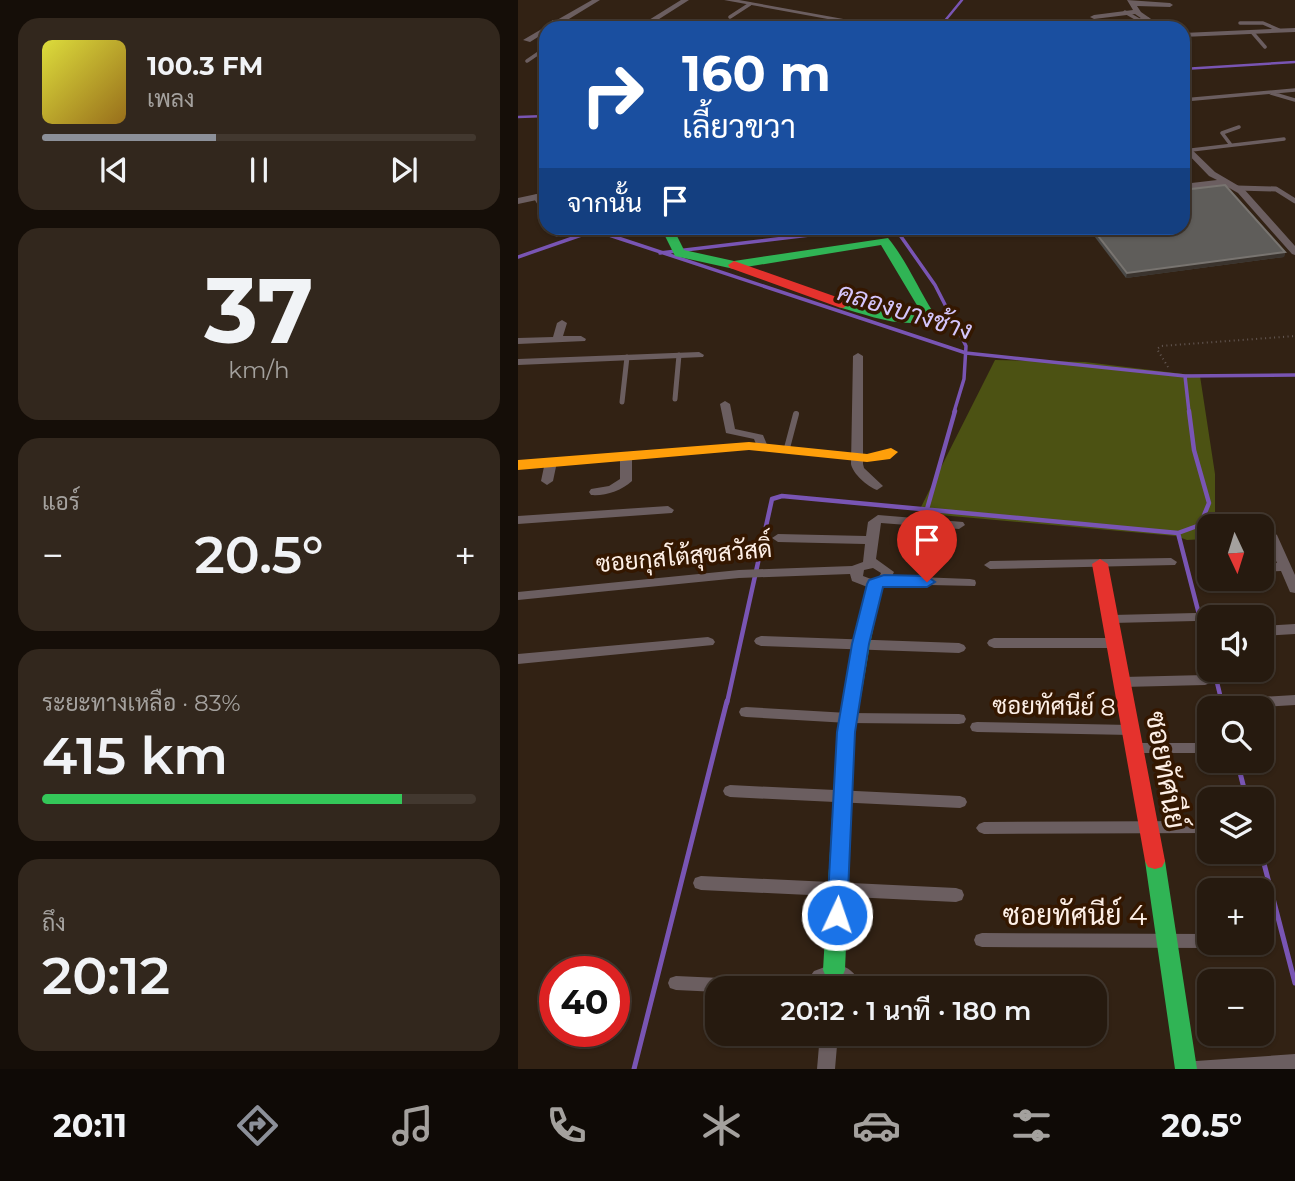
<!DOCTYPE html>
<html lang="th">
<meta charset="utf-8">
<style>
:root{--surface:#261a0f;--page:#32271d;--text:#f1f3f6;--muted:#a4a19e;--line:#42382f;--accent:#8c9099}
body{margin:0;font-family:Montserrat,Sarabun,sans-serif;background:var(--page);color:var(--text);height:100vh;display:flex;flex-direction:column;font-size:26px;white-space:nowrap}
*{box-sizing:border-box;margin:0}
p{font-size:23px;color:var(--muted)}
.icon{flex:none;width:38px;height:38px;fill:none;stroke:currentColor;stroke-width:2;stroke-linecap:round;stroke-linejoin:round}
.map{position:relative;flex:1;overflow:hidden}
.details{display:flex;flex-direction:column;gap:18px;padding:18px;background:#150e08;width:518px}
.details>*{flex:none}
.top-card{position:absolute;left:21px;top:21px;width:651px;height:214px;border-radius:21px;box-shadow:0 2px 5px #0004,0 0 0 2px var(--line);background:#1a4fa0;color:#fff;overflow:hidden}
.needle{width:46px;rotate:176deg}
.fabs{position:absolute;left:679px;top:514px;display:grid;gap:14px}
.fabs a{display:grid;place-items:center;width:77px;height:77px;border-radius:14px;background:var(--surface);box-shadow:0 2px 5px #0004,0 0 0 2px var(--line);font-size:35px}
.speed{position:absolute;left:21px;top:956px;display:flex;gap:14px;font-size:35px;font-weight:700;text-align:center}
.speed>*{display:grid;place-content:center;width:91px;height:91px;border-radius:50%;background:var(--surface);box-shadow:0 2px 5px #0004,0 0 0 2px var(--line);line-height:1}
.speed .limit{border:10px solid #d22;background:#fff;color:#111}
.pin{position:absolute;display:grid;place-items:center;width:60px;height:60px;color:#fff;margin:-72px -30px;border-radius:50% 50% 50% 0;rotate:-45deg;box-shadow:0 0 7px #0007}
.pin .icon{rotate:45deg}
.me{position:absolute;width:77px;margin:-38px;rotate:3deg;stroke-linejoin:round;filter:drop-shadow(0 0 5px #0008)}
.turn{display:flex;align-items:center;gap:24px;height:147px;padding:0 28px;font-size:32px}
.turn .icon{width:91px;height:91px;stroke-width:2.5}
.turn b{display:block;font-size:49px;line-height:60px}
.then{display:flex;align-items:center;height:66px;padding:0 28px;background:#0003;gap:14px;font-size:26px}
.big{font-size:52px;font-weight:600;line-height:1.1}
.details .tile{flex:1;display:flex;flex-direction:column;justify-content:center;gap:10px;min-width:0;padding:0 24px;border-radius:21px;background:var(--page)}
.details .dial{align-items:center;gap:0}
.dial b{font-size:91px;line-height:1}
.song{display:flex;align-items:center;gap:21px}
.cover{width:84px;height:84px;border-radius:10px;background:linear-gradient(135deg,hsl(60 70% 55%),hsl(40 70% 35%))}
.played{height:7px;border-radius:4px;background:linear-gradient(90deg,var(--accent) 40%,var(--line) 40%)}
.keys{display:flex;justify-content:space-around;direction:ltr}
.heat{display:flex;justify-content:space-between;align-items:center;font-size:38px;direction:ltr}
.charge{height:10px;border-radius:5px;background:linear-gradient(90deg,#34c759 83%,var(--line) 0)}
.trip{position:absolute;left:187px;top:976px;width:402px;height:70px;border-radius:21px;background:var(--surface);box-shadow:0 2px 5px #0004,0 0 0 2px var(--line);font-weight:600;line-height:70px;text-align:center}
.tabs{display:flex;height:112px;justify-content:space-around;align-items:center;background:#0f0a06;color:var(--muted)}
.tabs .icon{width:49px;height:49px}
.tabs .on{color:var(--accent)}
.tabs b{font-size:32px;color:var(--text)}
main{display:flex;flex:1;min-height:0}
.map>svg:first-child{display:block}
.green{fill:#4c5213}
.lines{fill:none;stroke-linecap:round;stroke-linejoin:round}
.stream-far3{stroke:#7955b4;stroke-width:2.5}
.stream-far2{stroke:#7955b4;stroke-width:3.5}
.stream-far1{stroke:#7955b4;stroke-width:4.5}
.stream{stroke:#7955b4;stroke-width:5}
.path{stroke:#655955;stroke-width:2;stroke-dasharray:1 3.5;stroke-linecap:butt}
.lane-far2{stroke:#6b5e60;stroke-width:3.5}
.lane-far1{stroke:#6b5e60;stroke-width:5}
.lane{stroke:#6b5e60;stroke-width:6}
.street{fill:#6b5e60;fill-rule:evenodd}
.fast{fill:#30b455;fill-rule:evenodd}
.slow{fill:#ff9f0a;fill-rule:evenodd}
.jam{fill:#e5322d;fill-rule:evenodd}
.wall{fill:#4c4b49}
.shaded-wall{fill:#3a332d}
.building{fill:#5f5d5a;stroke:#787470;stroke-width:2}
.route{fill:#1a73e8;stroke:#114b97;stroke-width:2}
.labels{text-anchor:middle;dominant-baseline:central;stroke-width:7;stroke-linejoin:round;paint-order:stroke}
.street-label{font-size:24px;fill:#fdefe6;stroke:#341700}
.water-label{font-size:26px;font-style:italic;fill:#d5c6fc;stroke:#341700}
.near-street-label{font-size:28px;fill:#fdefe6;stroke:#341700}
</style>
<main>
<section class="details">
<div class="tile">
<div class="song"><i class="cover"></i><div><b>100.3 FM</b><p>เพลง</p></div></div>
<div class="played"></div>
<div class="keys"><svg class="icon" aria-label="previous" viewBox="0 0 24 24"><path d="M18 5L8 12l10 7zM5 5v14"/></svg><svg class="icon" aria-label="pause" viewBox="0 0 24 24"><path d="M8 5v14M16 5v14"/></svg><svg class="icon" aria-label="next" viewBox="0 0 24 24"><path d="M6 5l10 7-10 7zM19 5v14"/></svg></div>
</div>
<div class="tile dial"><b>37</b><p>km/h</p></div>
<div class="tile"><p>แอร์</p>
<div class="heat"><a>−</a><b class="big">20.5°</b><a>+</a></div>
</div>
<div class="tile"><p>ระยะทางเหลือ · 83%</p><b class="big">415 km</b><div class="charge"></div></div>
<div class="tile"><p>ถึง</p><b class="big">20:12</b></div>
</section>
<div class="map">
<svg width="777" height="1069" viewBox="0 0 777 1069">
<rect width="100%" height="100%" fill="#322214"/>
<path class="green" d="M477 360 567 362 682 376 697 474V527H691V534L687 539 669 540 658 536 400 513Z"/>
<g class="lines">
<path class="stream-far3" d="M421 28 444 0
M665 69 777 62
M0 117 28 116"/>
<path class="stream-far2" d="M377 228 417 285 448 346 446 379 436 412
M142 253 350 228
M0 257 72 232 85 233 448 353 667 376 777 375
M667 376 671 412"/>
<path class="stream-far1" d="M671 411 676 450 691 503 682 525 660 533 691 653
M409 509 437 411
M696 670 704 703
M209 703 254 499 264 496 660 533"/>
<path class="stream" d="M704 701 706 709
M719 761 729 800
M743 852 777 983
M116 1069 209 701"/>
<path class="path" d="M650 367 639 349 643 346 777 336"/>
<path class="lane-far2" d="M607 12 621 20 630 19
M212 17 232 4
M722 23H745L761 30
M734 32 747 47
M9 61 28 48
M753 93 777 100
M665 100 777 90
M713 145 704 133 721 127
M665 151 766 139"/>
<path class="lane-far1" d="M719 188 758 189 777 201
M18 197 28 214
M35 228 39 234
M157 399 161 355
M104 402 109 357"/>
<path class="lane" d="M269 448 278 414"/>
<path class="street" d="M74 0H82L46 22 75 28 41 25 35 28H28V32L12 42 5 40 34 23V20H39Z
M163 0H171L127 28H118Z
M206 0H221L375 28H359Z
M609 0 652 3 655 5 652 7 619 6 623 12 646 28H637L617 14 576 19 572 17 576 15 615 10Z
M777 28V32L665 37V33Z
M665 141 697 172 726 189 777 246V255L774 254 720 193 706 185 665 190V184L699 180 691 176 665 149Z
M28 192V198L0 204V198Z
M44 320 49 323 45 336H63L68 339 67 341 0 344V338L35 337 39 323Z
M181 352 186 355 185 357 0 365V359Z
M340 353 345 356V464L346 468 365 486 359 490C349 486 335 474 333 464L335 356Z
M207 401 212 404 217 429 245 435 250 447 248 449H240L236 439 208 433 202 404Z
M108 454 114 457V481C103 491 88 496 73 495L71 492 73 489 91 486 102 479V457Z
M33 459 39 462 35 481 29 485 23 481 27 462Z
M150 506 156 510 154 513 0 524V516Z
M360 515 445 522 447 525 441 529 363 523 358 559 376 572 374 576 452 579 457 580 458 583 457 586 366 584 352 588 334 581 332 574 221 578 0 600V592L221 570 334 566 345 562 347 544 260 542 254 538 260 534 348 536 350 522ZM355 568 363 573 361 577 353 579 345 576 346 570Z
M753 531 759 535 777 575V593L772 592 763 571 744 572V564L759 563 747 535Z
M653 558 659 562 657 565 472 569 466 565 472 561Z
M678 613 683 614 685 617 683 620 678 621 594 623 589 622 587 619 589 616 594 615Z
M777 624V634L744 636V626Z
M243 636 441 643 446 645 448 648 446 651 441 653 243 646 238 644 236 641 238 638Z
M190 637 195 639 197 642 195 645 0 664V654Z
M476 638H598L603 640 605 643 603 646 598 648H476L471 646 469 643 471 640Z
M687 675 692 677 694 680 692 683 687 685 605 687 600 685 598 682 600 679 605 677Z
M777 695V705L742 707 737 706 735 702 737 698 742 697Z
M228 707 330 713 441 714 446 715 448 719 446 723 441 724 330 723 228 717 223 716 221 712 223 708Z
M459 722 613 725 618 726 620 730 618 734 613 735 459 732 454 731 452 727 454 723Z
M617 743H691V753H617L612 752 610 748 612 744Z
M212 785 442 796 447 798 449 802 447 806 442 808 212 797 207 795 205 791 207 787Z
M691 821V833L466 834 461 832 458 828 461 824 466 822Z
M183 876 438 888 444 890 446 895 444 900 438 902 183 890 177 888 175 883 177 878Z
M464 933 691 934V943H698L691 948 464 947 458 945 456 940 458 935Z
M744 934 751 936 753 941 751 946 745 948 738 946 737 943H744Z
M315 964C332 966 339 974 344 989H328L322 980C313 976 307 981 302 989H200V992L158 990 152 988 150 983 152 978 158 976 288 982 296 971Z
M302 1034H320L317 1069H299Z
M777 1054V1069H669L672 1063 678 1061Z"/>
<path class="fast" d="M143 228H155L166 250 216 261 370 238C388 260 400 288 415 312L411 321C380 328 350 315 320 307V301L325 300 371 313 401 315 403 312 363 245 216 269 157 256Z
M357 579 365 584 352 644 337 732 327 970 324 977 316 979 308 977 305 970 319 732 334 644 349 584Z
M637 853 644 855 647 861 679 1069H657L627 861 630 855Z"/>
<path class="slow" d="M231 442 349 454 373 448 380 452 372 459 349 462 231 450 0 470V460Z"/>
<path class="jam" d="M216 261 330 301 331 304 325 308 320 307 212 268 210 265Z
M582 559 590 564 647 861 644 867 637 869 630 867 627 861 574 564Z"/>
</g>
<path class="wall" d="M570 228H665L767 252 766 257 608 278Z"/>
<path class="shaded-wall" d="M767 252 766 257 608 278 609 273Z"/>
<path class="building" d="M707 185 767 252 609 273 574 228H665V190Z"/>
<path class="route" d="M366 575 409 576 417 582 409 587H365L351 644 337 732 329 915 326 921 319 924 312 921 309 915 319 732 334 644 349 584 351 580Z"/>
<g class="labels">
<g class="street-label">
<text transform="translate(166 556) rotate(-5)">ซอยกุสโต้สุขสวัสดิ์</text>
<text transform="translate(536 706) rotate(1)">ซอยทัศนีย์ 8</text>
</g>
<g class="water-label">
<text transform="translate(387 311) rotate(17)">คลองบางช้าง</text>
</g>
<g class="near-street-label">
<text transform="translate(648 770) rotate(80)">ซอยทัศนีย์</text>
<text x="557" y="915">ซอยทัศนีย์ 4</text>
</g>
</g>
</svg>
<div class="fabs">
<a><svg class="needle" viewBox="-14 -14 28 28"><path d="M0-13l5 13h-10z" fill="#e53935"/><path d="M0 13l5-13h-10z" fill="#a4a19e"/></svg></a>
<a><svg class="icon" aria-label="sound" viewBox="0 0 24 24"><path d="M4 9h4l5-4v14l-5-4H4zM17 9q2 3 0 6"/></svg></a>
<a><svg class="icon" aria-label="search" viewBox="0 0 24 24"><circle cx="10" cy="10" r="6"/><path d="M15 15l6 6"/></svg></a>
<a><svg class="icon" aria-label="layers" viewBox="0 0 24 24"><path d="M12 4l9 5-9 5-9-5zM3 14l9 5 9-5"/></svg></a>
<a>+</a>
<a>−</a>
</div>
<div class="speed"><div class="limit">40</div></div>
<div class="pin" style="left:409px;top:582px;background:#d93025"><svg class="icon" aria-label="arrive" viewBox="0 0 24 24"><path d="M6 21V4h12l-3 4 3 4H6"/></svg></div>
<svg class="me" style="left:319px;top:915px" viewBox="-20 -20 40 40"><circle r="17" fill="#1a73e8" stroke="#fff" stroke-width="3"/><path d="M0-11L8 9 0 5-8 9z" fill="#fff"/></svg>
<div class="trip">20:12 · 1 นาที · 180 m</div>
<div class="top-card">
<div class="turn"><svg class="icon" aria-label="right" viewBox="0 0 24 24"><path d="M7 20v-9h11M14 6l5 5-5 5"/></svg><div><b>160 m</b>เลี้ยวขวา</div></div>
<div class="then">จากนั้น<svg class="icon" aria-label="arrive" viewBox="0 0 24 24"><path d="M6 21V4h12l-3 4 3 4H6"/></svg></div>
</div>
</div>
</main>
<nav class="tabs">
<b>20:11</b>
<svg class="icon on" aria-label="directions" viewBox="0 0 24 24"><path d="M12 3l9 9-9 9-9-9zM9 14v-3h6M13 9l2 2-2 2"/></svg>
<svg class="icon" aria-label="music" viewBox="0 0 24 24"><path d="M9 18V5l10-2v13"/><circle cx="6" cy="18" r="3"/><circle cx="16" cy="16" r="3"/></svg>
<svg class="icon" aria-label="phone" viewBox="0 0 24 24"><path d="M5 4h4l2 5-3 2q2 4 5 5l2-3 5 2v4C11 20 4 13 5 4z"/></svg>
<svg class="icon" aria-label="climate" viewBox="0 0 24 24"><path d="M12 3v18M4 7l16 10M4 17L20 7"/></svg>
<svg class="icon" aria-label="car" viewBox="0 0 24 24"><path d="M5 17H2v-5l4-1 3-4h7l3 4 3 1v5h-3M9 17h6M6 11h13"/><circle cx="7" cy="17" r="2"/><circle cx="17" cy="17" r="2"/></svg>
<svg class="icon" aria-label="filters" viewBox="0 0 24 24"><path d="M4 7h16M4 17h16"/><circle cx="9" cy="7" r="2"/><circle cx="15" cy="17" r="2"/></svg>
<b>20.5°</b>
</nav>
